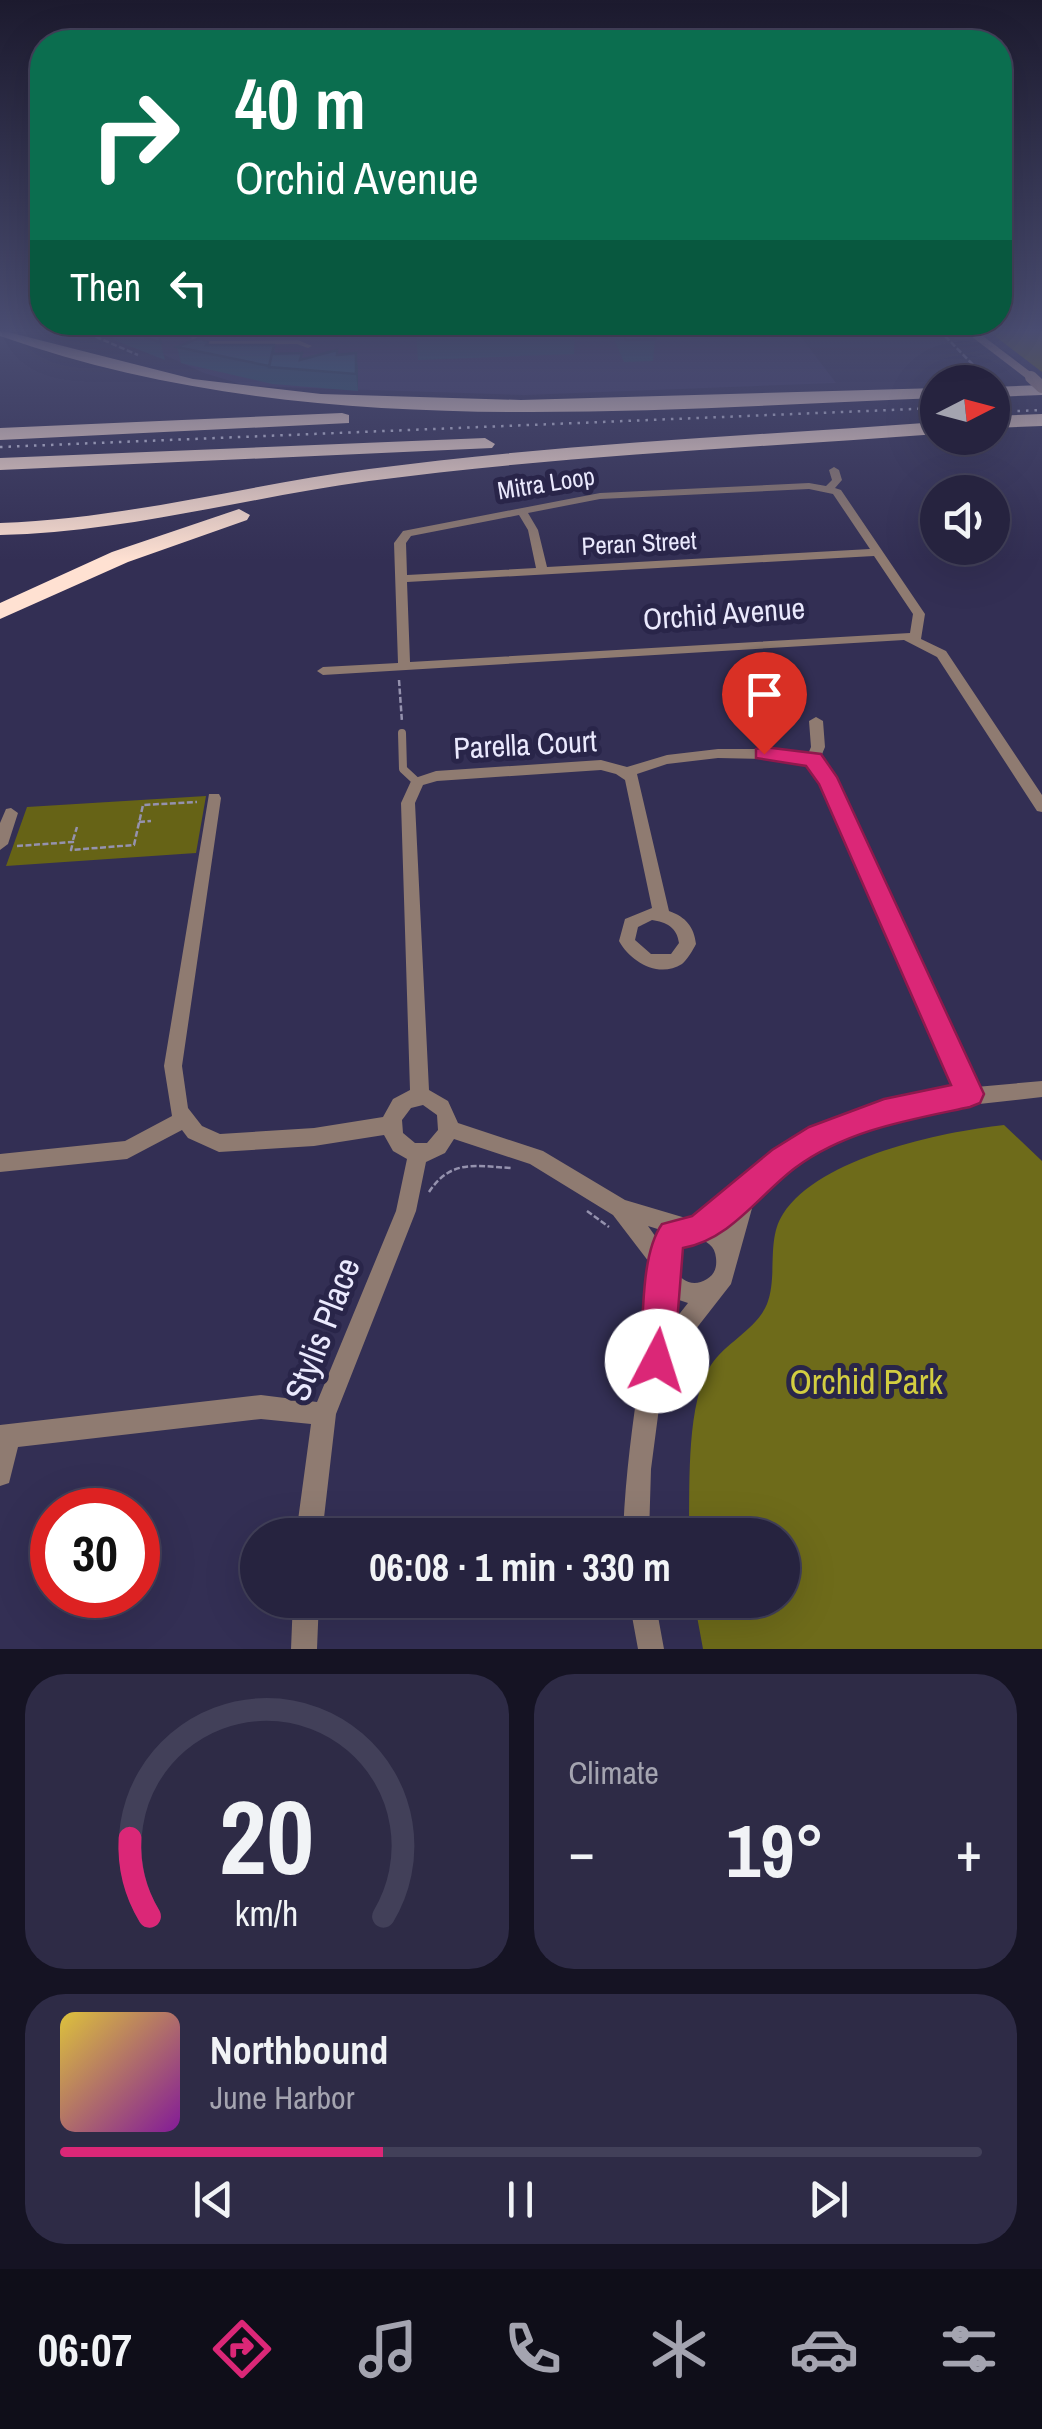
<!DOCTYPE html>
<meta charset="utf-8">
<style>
:root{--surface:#26233f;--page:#2e2b46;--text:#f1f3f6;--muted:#a4a4b0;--line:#424059;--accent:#db2777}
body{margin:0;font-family:"Archivo Narrow",sans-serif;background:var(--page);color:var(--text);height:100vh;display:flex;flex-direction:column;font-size:38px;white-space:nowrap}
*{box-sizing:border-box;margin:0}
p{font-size:32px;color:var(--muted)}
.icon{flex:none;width:55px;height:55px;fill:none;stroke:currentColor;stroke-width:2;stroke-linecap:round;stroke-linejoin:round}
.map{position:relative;height:1649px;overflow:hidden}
.panel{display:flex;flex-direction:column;gap:25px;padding:25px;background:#151323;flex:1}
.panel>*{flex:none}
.guide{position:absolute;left:30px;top:30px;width:982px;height:305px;border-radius:40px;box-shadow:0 10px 40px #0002,0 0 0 2px var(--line);background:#0b6e4f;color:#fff;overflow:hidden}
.needle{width:65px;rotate:84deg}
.controls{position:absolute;left:920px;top:365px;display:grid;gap:20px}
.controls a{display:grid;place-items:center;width:90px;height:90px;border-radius:50%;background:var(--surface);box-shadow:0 10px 40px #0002,0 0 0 2px var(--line);font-size:50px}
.speed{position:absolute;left:30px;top:1488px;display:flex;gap:20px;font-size:50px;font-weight:700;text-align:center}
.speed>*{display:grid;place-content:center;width:130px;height:130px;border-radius:50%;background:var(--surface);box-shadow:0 10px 40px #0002,0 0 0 2px var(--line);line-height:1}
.speed .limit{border:15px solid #d22;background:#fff;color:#111}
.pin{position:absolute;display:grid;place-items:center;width:85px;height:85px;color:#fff;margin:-102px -42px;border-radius:50% 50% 50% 0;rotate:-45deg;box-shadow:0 0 10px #0007}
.pin .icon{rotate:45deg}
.me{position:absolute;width:110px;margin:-55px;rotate:5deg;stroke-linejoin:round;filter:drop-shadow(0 0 8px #0008)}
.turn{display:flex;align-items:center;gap:35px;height:210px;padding:0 40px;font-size:45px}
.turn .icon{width:130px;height:130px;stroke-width:2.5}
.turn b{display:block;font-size:70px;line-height:85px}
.then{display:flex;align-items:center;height:95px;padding:0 40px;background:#0003;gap:20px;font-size:38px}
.big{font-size:75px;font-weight:700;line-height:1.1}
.panel .card{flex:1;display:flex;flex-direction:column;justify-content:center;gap:15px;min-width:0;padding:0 35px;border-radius:40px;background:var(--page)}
.panel .dial{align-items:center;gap:0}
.dial svg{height:260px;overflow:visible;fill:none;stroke:var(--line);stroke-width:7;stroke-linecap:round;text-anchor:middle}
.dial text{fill:var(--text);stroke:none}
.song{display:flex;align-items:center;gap:30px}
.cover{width:120px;height:120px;border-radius:15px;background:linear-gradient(135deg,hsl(50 70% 55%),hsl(290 70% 35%))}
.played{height:10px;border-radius:5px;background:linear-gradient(90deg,var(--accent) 35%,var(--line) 35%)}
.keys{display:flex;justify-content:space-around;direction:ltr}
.heat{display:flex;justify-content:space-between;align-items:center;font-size:55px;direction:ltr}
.panel .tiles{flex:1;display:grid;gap:25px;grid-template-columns:1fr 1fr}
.card:last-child{grid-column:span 2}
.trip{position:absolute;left:240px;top:1518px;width:560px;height:100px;border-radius:50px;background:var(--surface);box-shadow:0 10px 40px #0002,0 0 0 2px var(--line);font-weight:700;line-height:100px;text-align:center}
.tab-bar{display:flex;height:160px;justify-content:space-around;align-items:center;background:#0f0e19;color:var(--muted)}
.tab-bar .icon{width:70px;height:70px}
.tab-bar .on{color:var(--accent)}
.tab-bar b{font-size:45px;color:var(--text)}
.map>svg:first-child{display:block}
.built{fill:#3d3864}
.green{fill:#666316}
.forest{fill:#6e6b1a}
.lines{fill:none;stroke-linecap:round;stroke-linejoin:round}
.path{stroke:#9592ae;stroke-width:2.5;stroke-dasharray:6 2.5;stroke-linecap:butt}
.service{stroke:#8f7b71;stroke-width:8}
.minor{fill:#8f7b71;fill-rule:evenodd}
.secondary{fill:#c2a292;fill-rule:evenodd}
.motorway{fill:#ffe1d2;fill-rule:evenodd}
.rail{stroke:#d6d5eb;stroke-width:2.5;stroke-dasharray:2.5 6;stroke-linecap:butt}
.secondary-bridge{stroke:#c2a292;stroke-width:12}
.wall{fill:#275467}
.shaded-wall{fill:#204554}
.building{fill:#2d6278;stroke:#204554;stroke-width:2.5}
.route{fill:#db2777;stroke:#8e194d;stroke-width:2.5}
.labels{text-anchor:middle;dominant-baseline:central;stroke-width:10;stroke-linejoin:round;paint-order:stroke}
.far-street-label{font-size:25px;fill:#eae9fd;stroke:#292549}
.street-label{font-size:30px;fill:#eae9fd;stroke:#292549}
.near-street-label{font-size:35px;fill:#eae9fd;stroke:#292549}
.near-park-label{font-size:35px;fill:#d2cd40;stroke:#292549}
</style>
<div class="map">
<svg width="1042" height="1649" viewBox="0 0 1042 1649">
<rect width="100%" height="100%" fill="#332f54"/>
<path class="built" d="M109 330H796L836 383 525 395 247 386 204 373Z"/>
<path class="green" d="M987 330H1042V372Z
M206 796 196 853 6 866 27 807Z"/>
<path class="forest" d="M1004 1125 1042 1161V1649H703L694 1600H782V1535H689V1529C690 1485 686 1403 711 1365 726 1342 757 1329 767 1304 778 1276 766 1240 783 1214 820 1157 941 1132 1004 1125Z"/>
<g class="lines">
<path class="path" d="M80 330 138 355
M939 330 986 378
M399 680 402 722
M139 822 151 821
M73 840 77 827
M17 846 73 842 71 850 134 845 143 805 197 802
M429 1192C451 1159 475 1166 511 1168
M587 1211 609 1227"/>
<path class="service" d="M402 733 403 769 417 782"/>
<path class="minor" d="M190 330H198L199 338 204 341 298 340 312 346 308 348 297 344 203 345 192 341Z
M834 467 839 470 842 480 835 488 841 490 925 614 921 639 946 651 1042 795V812L1037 811 937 657 904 640 323 675 317 671 323 667 398 663 394 543 403 531 600 493 809 483 826 486 832 480 829 470ZM809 489 833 494 870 549 547 567 538 530 528 513 600 499ZM519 515 528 530 536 568 407 575 406 543 411 536ZM874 556 913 614 910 633 410 662 407 582Z
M816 717 823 721 825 747 820 759 836 782 976 1087 1042 1081V1097L943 1108 879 1123 825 1145 785 1171 756 1194 731 1284 664 1370 651 1469 649 1535H623C625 1480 632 1427 640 1373 644 1346 658 1290 652 1266L613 1215 530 1164 454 1139 445 1153 426 1162 416 1211 336 1414 322 1535H296L311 1424 261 1419 18 1447 9 1483 0 1486V1425L261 1395 317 1402 396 1211 407 1159 393 1151 384 1135 314 1146 219 1152 188 1138 182 1130 127 1159 0 1172V1154L125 1141 172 1116 164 1066 209 794H219L221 798 182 1066 188 1108 202 1126 220 1134 314 1128 383 1117 393 1099 410 1090 401 803 412 779 436 771 601 760 627 767 667 755 718 749H770L808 754 811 747 809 721ZM718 758 770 759 809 763 822 783 958 1089C891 1099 824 1118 769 1158 744 1177 722 1200 697 1219H689L625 1200 543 1151 458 1123 448 1101 429 1090 415 803 423 785 437 781 601 770 616 774 625 780 652 908 625 919 619 941C630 961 658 979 682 964 687 960 693 950 696 944 694 927 686 917 669 911L637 774 667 764ZM652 920C666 922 677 927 679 943L671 954H651L635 940 638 927ZM423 1105 437 1115 438 1130 427 1143H415L403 1133 402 1120 411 1108ZM648 1226 664 1231 658 1240ZM695 1239C707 1240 715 1246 716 1258 717 1267 715 1274 707 1279 678 1298 654 1244 695 1239ZM673 1298 688 1303 669 1327Z
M11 808 18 813 8 844 0 850V823L6 809Z
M293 1600H319L317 1649H291Z
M629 1600H655L664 1649H638Z"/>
<path class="secondary" d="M963 330H975L1037 377 1027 379Z"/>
<path class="motorway" d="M0 330 193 379 321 394 521 400 938 388V398C625 410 300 442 0 336Z
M1042 385V395L992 397V387Z
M342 413 349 415V423L0 440V428Z
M1042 414V426L992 428V416Z
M938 422V434C748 448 557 456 369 481 245 498 126 532 0 535V523C125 519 245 485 369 469 557 444 748 436 938 422Z
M485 438 495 444 492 448 0 470V458Z
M239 509 250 515 247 520 128 562 0 619V603L112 552Z"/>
<path class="rail" d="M992 412 1042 410
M0 447 938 408"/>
<path class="secondary-bridge" d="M1031 377 1042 387"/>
</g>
<path class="wall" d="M112 330H159L158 333 165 360 114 340Z
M231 330H279V333L231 332Z
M416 330 575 331 574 354 418 360Z
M610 330H706L705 338 655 340 653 361 624 362Z
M208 342V345H274L275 354 302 360 356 353 358 371V391L272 384 181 363 177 347Z"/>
<path class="shaded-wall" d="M356 353 358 371V391L356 374Z"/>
<path class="building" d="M127 330H157L161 343Z
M416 330H574L575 331 416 336Z
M621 330H651L655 339 626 340Z
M199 338 208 342 206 345H274L269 366 177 347Z
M337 350V355L356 353V374L269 367 272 354 302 353 300 360Z"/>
<linearGradient id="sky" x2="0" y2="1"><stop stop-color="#1c1a2e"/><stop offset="0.59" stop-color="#4a4d72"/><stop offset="1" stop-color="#4a4d72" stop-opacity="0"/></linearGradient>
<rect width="1042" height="561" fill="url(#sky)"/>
<path class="route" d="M764 747 821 754 837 777 984 1094 980 1103 970 1107C909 1120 846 1130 795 1168 758 1196 731 1239 683 1248L674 1361 669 1373 657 1378 645 1373 640 1361C644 1321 640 1255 662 1224L692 1216 772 1150 809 1127 884 1099 951 1085 819 784 806 766 756 758V749Z"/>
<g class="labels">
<g class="far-street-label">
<text transform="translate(546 483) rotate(-9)">Mitra Loop</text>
<text transform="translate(639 543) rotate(-3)">Peran Street</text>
</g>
<g class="street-label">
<text transform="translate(724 613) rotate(-4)">Orchid Avenue</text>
<text transform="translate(525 744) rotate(-3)">Parella Court</text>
</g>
<g class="near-street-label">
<text transform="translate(322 1329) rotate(-69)">Stylis Place</text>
</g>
<g class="near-park-label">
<text x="866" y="1381">Orchid Park</text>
</g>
</g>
</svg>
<div class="controls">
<a><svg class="needle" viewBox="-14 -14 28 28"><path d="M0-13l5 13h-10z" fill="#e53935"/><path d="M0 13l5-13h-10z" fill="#a4a4b0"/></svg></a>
<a><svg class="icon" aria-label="sound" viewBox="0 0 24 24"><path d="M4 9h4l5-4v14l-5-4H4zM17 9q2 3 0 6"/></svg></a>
</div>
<div class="speed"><div class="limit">30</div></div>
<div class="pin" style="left:764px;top:754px;background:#d93025"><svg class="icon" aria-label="arrive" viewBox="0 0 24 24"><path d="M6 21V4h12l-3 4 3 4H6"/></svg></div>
<svg class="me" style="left:657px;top:1361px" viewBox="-20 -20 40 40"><circle r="19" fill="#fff"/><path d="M0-13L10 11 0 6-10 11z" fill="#db2777"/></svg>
<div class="trip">06:08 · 1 min · 330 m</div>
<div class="guide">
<div class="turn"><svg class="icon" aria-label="right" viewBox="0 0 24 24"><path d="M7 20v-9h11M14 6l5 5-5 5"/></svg><div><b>40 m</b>Orchid Avenue</div></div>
<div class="then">Then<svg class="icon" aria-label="left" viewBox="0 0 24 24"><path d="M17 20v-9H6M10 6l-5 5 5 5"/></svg></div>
</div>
</div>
<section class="panel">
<div class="tiles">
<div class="card dial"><svg viewBox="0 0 100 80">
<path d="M14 69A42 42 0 1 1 86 69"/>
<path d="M14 69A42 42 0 0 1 8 45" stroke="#db2777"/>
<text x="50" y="56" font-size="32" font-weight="700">20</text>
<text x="50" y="72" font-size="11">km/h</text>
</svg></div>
<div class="card"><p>Climate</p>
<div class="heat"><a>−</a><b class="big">19°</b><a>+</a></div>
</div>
<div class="card">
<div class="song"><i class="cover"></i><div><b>Northbound</b><p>June Harbor</p></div></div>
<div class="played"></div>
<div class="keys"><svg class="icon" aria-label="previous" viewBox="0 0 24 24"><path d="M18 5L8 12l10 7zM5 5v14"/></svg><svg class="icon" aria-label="pause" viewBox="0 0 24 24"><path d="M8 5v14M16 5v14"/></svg><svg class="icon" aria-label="next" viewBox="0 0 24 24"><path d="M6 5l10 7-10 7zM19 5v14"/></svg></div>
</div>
</div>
</section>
<nav class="tab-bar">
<b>06:07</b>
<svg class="icon on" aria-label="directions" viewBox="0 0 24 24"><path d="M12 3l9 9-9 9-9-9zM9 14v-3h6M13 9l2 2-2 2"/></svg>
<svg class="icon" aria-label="music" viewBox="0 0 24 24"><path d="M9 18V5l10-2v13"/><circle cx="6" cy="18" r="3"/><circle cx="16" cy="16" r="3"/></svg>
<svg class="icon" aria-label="phone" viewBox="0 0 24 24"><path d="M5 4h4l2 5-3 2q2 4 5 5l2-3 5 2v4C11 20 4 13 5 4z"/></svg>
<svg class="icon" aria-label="climate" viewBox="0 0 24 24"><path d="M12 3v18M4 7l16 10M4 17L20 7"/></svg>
<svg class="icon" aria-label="car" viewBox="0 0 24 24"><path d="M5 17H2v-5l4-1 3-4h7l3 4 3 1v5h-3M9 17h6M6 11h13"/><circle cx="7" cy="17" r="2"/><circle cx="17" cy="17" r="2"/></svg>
<svg class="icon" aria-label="filters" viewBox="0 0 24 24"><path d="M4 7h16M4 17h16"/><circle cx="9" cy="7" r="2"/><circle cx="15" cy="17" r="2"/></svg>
</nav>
